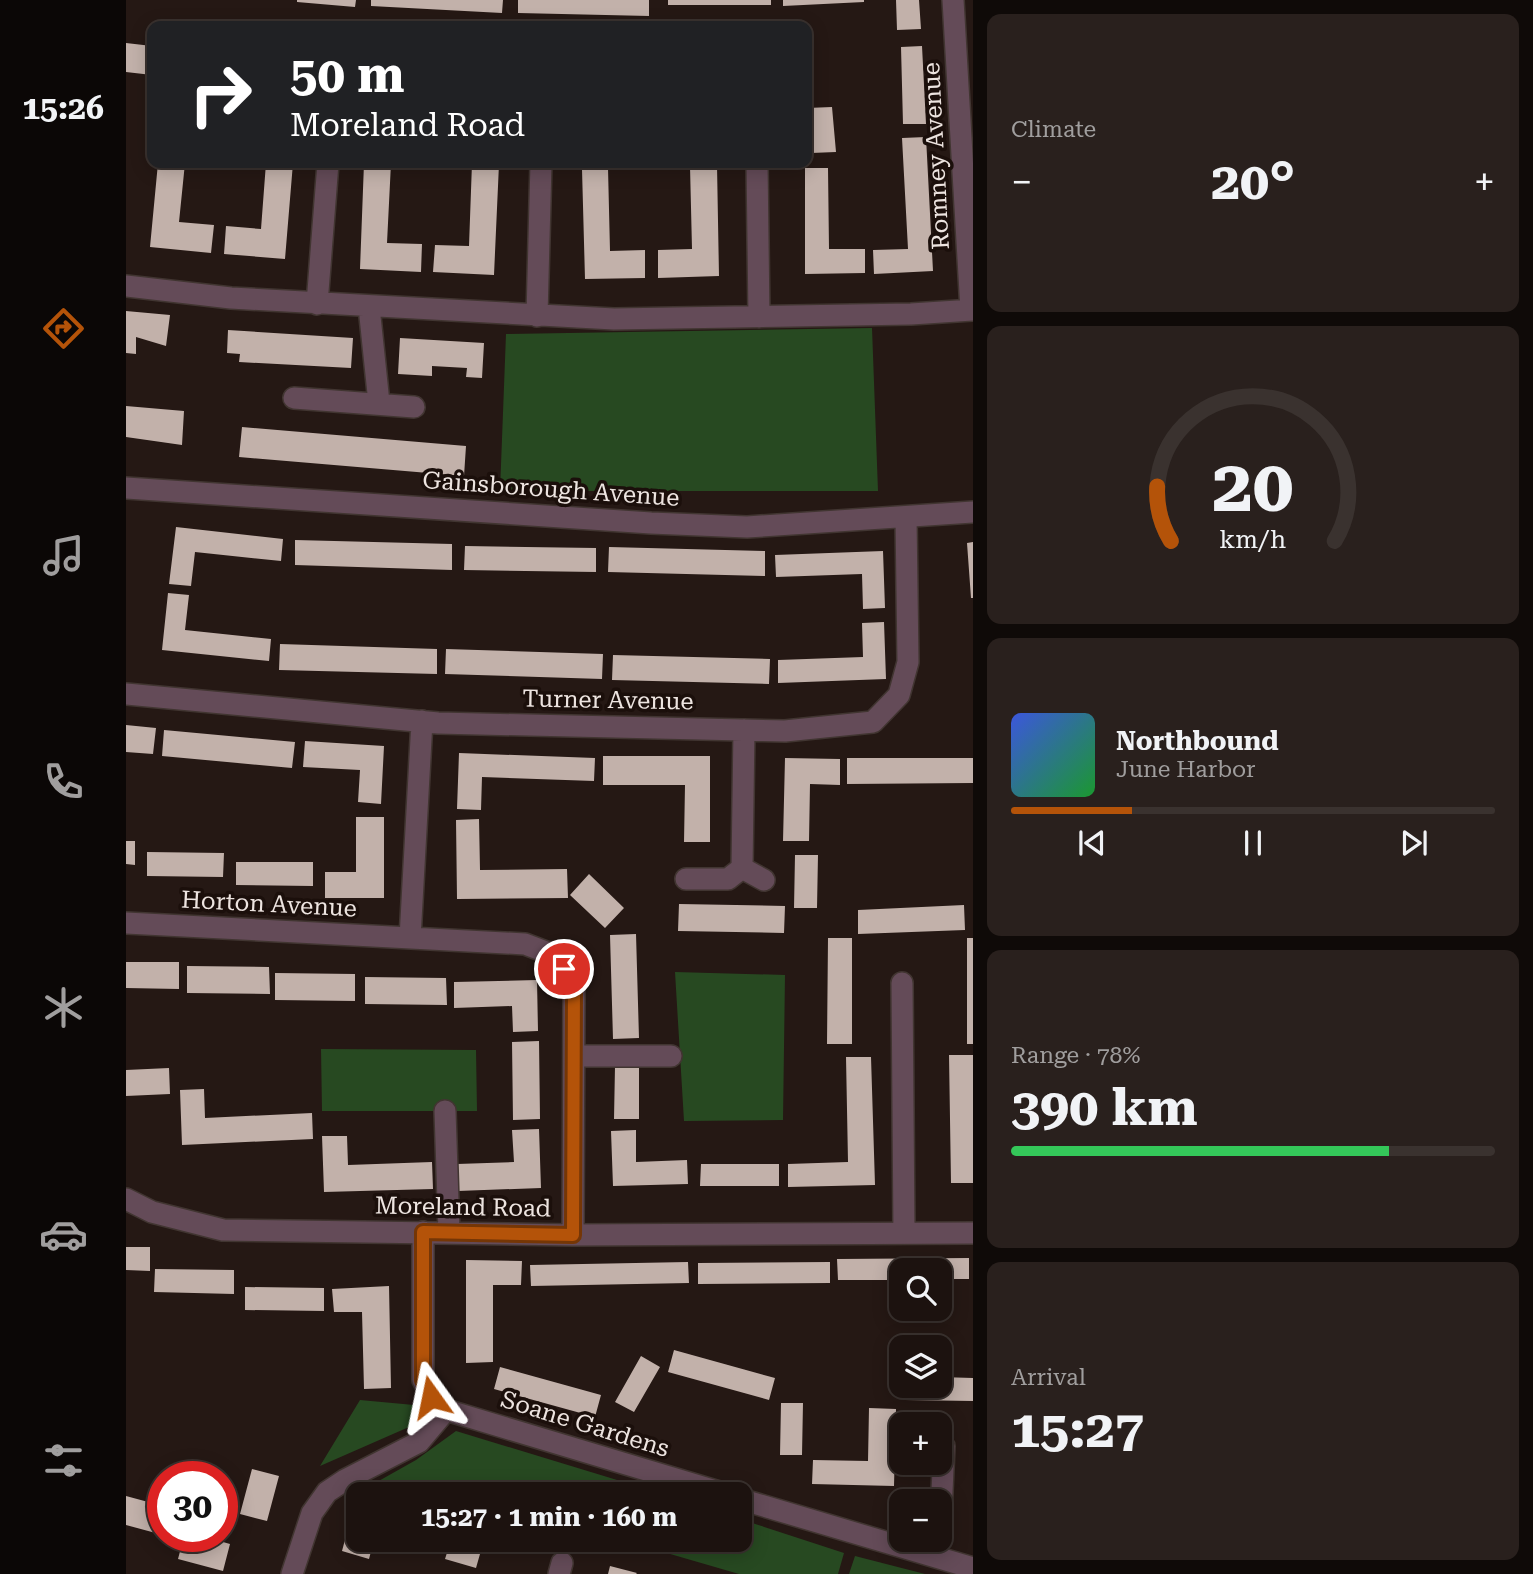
<!DOCTYPE html>
<meta charset="utf-8">
<style>
:root{--surface:#1c120f;--page:#29201d;--text:#f1f3f6;--muted:#a09e9e;--line:#3a322f;--accent:#b45309}
body{margin:0;font-family:"Roboto Serif",serif;background:var(--page);color:var(--text);height:100vh;display:flex;flex-direction:column;font-size:26px;white-space:nowrap}
*{box-sizing:border-box;margin:0}
p{font-size:23px;color:var(--muted)}
.icon{flex:none;width:38px;height:38px;fill:none;stroke:currentColor;stroke-width:2;stroke-linecap:round;stroke-linejoin:round}
.map{position:relative;flex:1;overflow:hidden}
.details{display:flex;flex-direction:column;gap:14px;padding:14px;background:#0f0a08;width:560px}
.details>*{flex:none}
.hud{position:absolute;left:21px;top:21px;width:665px;height:147px;border-radius:14px;box-shadow:0 4px 18px #0003,0 0 0 2px var(--line);background:#202124;color:#fff;overflow:hidden}
.controls{position:absolute;left:763px;top:1258px;display:grid;gap:14px}
.controls a{display:grid;place-items:center;width:63px;height:63px;border-radius:14px;background:var(--surface);box-shadow:0 4px 18px #0003,0 0 0 2px var(--line);font-size:35px}
.speed{position:absolute;left:21px;top:1461px;display:flex;gap:14px;font-size:35px;font-weight:700;text-align:center}
.speed>*{display:grid;place-content:center;width:91px;height:91px;border-radius:50%;background:var(--surface);box-shadow:0 4px 18px #0003,0 0 0 2px var(--line);line-height:1}
.speed .limit{border:10px solid #d22;background:#fff;color:#111}
.pin{position:absolute;display:grid;place-items:center;width:60px;height:60px;color:#fff;margin:-30px;border:4px solid #fff;border-radius:50%;box-shadow:0 2px 7px #0007}
.me{position:absolute;width:77px;margin:-38px;rotate:348deg;stroke-linejoin:round;filter:drop-shadow(0 0 5px #0008)}
.turn{display:flex;align-items:center;gap:24px;height:147px;padding:0 28px;font-size:32px}
.turn .icon{width:91px;height:91px;stroke-width:2.5}
.turn b{display:block;font-size:49px;line-height:60px}
.big{font-size:52px;font-weight:700;line-height:1.1}
.details .widget{flex:1;display:flex;flex-direction:column;justify-content:center;gap:10px;min-width:0;padding:0 24px;border-radius:14px;background:var(--page)}
.details .dial{align-items:center;gap:0}
.dial svg{height:182px;overflow:visible;fill:none;stroke:var(--line);stroke-width:7;stroke-linecap:round;text-anchor:middle}
.dial text{fill:var(--text);stroke:none}
.song{display:flex;align-items:center;gap:21px}
.cover{width:84px;height:84px;border-radius:10px;background:linear-gradient(135deg,hsl(230 70% 55%),hsl(130 70% 35%))}
.played{height:7px;border-radius:4px;background:linear-gradient(90deg,var(--accent) 25%,var(--line) 25%)}
.keys{display:flex;justify-content:space-around;direction:ltr}
.heat{display:flex;justify-content:space-between;align-items:center;font-size:38px;direction:ltr}
.charge{height:10px;border-radius:5px;background:linear-gradient(90deg,#34c759 78%,var(--line) 0)}
.trip{position:absolute;left:220px;top:1482px;width:406px;height:70px;border-radius:14px;background:var(--surface);box-shadow:0 4px 18px #0003,0 0 0 2px var(--line);font-weight:700;line-height:70px;text-align:center}
main{display:flex;flex:1;min-height:0}
.dock{display:flex;flex-direction:column;width:126px;justify-content:space-around;align-items:center;background:#0b0706;color:var(--muted)}
.dock .icon{width:49px;height:49px}
.dock .selected{color:var(--accent)}
.dock b{font-size:32px;color:var(--text)}
.map>svg:first-child{display:block}
.green{fill:#274921}
.building{fill:#c2b1aa}
.lines{fill:none;stroke-linecap:round;stroke-linejoin:round}
.minor-casing{stroke:#413531;stroke-width:24}
.minor{stroke:#644b58;stroke-width:21}
.route-casing{stroke:#753606;stroke-width:18}
.route{stroke:#b45309;stroke-width:12}
.labels{text-anchor:middle;dominant-baseline:central;stroke-width:7;stroke-linejoin:round;paint-order:stroke}
.street-label{font-size:24px;fill:#ede4e0;stroke:#1b0f0b}
</style>
<main>
<nav class="dock">
<b>15:26</b>
<svg class="icon selected" aria-label="directions" viewBox="0 0 24 24"><path d="M12 3l9 9-9 9-9-9zM9 14v-3h6M13 9l2 2-2 2"/></svg>
<svg class="icon" aria-label="music" viewBox="0 0 24 24"><path d="M9 18V5l10-2v13"/><circle cx="6" cy="18" r="3"/><circle cx="16" cy="16" r="3"/></svg>
<svg class="icon" aria-label="phone" viewBox="0 0 24 24"><path d="M5 4h4l2 5-3 2q2 4 5 5l2-3 5 2v4C11 20 4 13 5 4z"/></svg>
<svg class="icon" aria-label="climate" viewBox="0 0 24 24"><path d="M12 3v18M4 7l16 10M4 17L20 7"/></svg>
<svg class="icon" aria-label="car" viewBox="0 0 24 24"><path d="M5 17H2v-5l4-1 3-4h7l3 4 3 1v5h-3M9 17h6M6 11h13"/><circle cx="7" cy="17" r="2"/><circle cx="17" cy="17" r="2"/></svg>
<svg class="icon" aria-label="filters" viewBox="0 0 24 24"><path d="M4 7h16M4 17h16"/><circle cx="9" cy="7" r="2"/><circle cx="15" cy="17" r="2"/></svg>
</nav>
<div class="map">
<svg width="847" height="1574" viewBox="0 0 847 1574">
<rect width="100%" height="100%" fill="#251814"/>
<path class="green" d="M746 328 752 491H374L380 334Z
M549 972 659 975 657 1120 558 1121Z
M195 1049 350 1050 351 1111H196Z
M234 1400 288 1405 283 1427 194 1466Z
M330 1431 537 1494H284L242 1487 290 1460Z
M614 1519 718 1553 712 1574H613L496 1540H614Z
M729 1556 799 1574H723Z"/>
<path class="building" d="M171 0H230L229 7 171 2Z
M245 0H377L376 13 245 6Z
M392 0H523V16L392 13Z
M542 0H645V5H542Z
M657 0H738V2L657 6Z
M770 0H793L795 29 771 30Z
M0 43 26 46V75L0 72Z
M796 46 800 124H777L775 47Z
M706 107 710 152 685 153 681 108Z
M800 137 807 271 748 274 747 250 782 249 776 138Z
M32 163H59L53 222 88 225 85 253 24 247Z
M140 163H167L159 259 98 254 100 226 135 229Z
M238 163H265L261 243 296 244 295 272 234 269Z
M346 163 373 164 368 275 307 272 309 245 343 246Z
M591 165 593 276 532 278V250L566 249 564 166Z
M482 168 484 251 519 250V278L459 279 456 169Z
M679 168H702L703 249H739V273L679 274Z
M0 311 44 315 40 346 10 337V354L0 353Z
M102 330 227 338 225 368 113 362 114 354 101 353Z
M274 338 358 343 356 378 340 377 341 368 306 366V376L272 374Z
M0 406 58 411 56 445 0 437Z
M116 427 340 446 338 476 113 457Z
M50 527 157 539 155 561 69 552 65 586 43 584Z
M169 540 326 544V570L169 565Z
M847 542V598H845L841 543Z
M339 546 470 548V572L338 570Z
M483 547 639 551V576L482 572Z
M757 551 759 608 737 609 736 574 650 577 649 555Z
M42 593 63 595 59 630 145 639 143 661 36 650Z
M758 622 760 679 652 683V660L737 657 736 623Z
M154 644 311 649V674L153 670Z
M320 649 477 654 476 679 319 674Z
M487 655 644 659 643 684 486 680Z
M0 725 30 728 27 754 0 752Z
M38 730 169 742 166 768 36 756Z
M179 741 258 746 255 804 232 802 234 770 177 767Z
M333 753 469 758 468 781 356 777 355 810 331 809Z
M477 756H584V842H558L559 785H477Z
M659 758 714 759V785L684 784 683 841H657Z
M721 758H847V783L721 784Z
M230 817H258V898H199V872H230Z
M353 819 354 870 441 869 442 898 331 899 330 820Z
M0 841H9V865L0 864Z
M21 852 98 853 97 877 21 876Z
M669 855H692L691 908H668Z
M110 862H187V886L110 885Z
M463 874 498 908 479 928 444 895Z
M553 904 659 906 658 933 552 931Z
M838 905 839 930 732 934V910Z
M510 934 513 1038 487 1039 484 935Z
M702 938H726V1044H701Z
M841 938H847V1044H841Z
M0 962H53V989L0 988Z
M61 966 143 967 144 994 61 993Z
M149 973 229 974V1001L149 1000Z
M239 977 320 978 321 1005 239 1004Z
M411 980 412 1031 387 1032 386 1006 328 1008V982Z
M413 1041 414 1119 387 1120 386 1042Z
M823 1055H847V1183H825Z
M720 1057H745L749 1185 662 1187V1164L722 1162Z
M489 1066H513V1119H488Z
M43 1068 44 1094 0 1096V1070Z
M78 1089 79 1118 186 1113 187 1139 56 1145 54 1090Z
M413 1129 415 1188 332 1191 331 1164 388 1162 386 1130Z
M510 1130V1162L561 1160 562 1184 487 1186 485 1131Z
M196 1136H221L222 1165 306 1162 307 1189 198 1192Z
M575 1164H653V1186H574Z
M0 1247H24V1271L0 1270Z
M843 1258V1279H814V1270H775V1280H712L711 1259Z
M340 1260 396 1261 395 1285H367V1362L340 1363Z
M562 1262 563 1283 405 1286 404 1265Z
M704 1262V1283L572 1284V1263Z
M29 1269 108 1270V1294L28 1292Z
M263 1286 265 1388 238 1389 236 1312H208L206 1289Z
M119 1287 198 1288V1311L119 1310Z
M548 1350 649 1378 643 1400 542 1372Z
M515 1356 534 1367 508 1412 489 1402Z
M374 1367 475 1395 469 1417 368 1389Z
M814 1377 847 1378V1401L779 1400V1386H814Z
M655 1403H677L676 1455H654Z
M743 1408 770 1409 768 1486 686 1484 687 1460 742 1461Z
M126 1469 153 1476 141 1521 114 1514Z
M0 1496 37 1506V1535L0 1525Z
M228 1506 233 1508V1540H248L243 1559 216 1551Z
M58 1536H76L104 1544 97 1571 52 1559Z
M325 1540H358L350 1568 319 1559Z
M484 1566 511 1573 510 1574H482Z"/>
<g class="lines">
<g class="minor-casing">
<path id="minor" d="M827 0 845 310
M631 163 633 317
M0 286 105 298 488 319 785 314 847 310
M191 304 202 163
M243 307 253 403
M411 316 415 163
M168 398 288 407
M0 488 525 523 621 527 847 512
M0 694 312 723 659 731 747 722 773 695 782 662 780 518
M616 868 638 880
M560 879H602L616 868 618 730
M0 923 399 944 428 955 448 983 447 1235
M284 938 296 721
M776 983 778 1233
M448 1056H545
M319 1111 323 1232
M0 1199 26 1212 97 1230 447 1235 847 1233
M297 1232V1380L305 1397 320 1410 600 1494
M614 1499 847 1568
M814 1538 818 1446
M166 1574 186 1513 201 1492 219 1480 293 1442 320 1410
M433 1574 436 1563"/>
</g>
<use href="#minor" class="minor"/>
</g>
<g class="lines">
<g class="route-casing">
<path id="route" d="M305 1397 297 1380V1232L447 1235 448 983 438 969"/>
</g>
<use href="#route" class="route"/>
</g>
<g class="labels">
<g class="street-label">
<text transform="translate(810 156) rotate(-93)">Romney Avenue</text>
<text transform="translate(425 489) rotate(4)">Gainsborough Avenue</text>
<text transform="translate(482 700) rotate(1)">Turner Avenue</text>
<text transform="translate(143 904) rotate(3)">Horton Avenue</text>
<text transform="translate(337 1207) rotate(1)">Moreland Road</text>
<text transform="translate(459 1424) rotate(17)">Soane Gardens</text>
</g>
</g>
</svg>
<div class="controls">
<a><svg class="icon" aria-label="search" viewBox="0 0 24 24"><circle cx="10" cy="10" r="6"/><path d="M15 15l6 6"/></svg></a>
<a><svg class="icon" aria-label="layers" viewBox="0 0 24 24"><path d="M12 4l9 5-9 5-9-5zM3 14l9 5 9-5"/></svg></a>
<a>+</a>
<a>−</a>
</div>
<div class="speed"><div class="limit">30</div></div>
<div class="pin" style="left:438px;top:969px;background:#d93025"><svg class="icon" aria-label="arrive" viewBox="0 0 24 24"><path d="M6 21V4h12l-3 4 3 4H6"/></svg></div>
<svg class="me" style="left:305px;top:1397px" viewBox="-20 -20 40 40"><path d="M0-17L14 15 0 8-14 15z" fill="#b45309" stroke="#fff" stroke-width="4"/></svg>
<div class="trip">15:27 · 1 min · 160 m</div>
<div class="hud">
<div class="turn"><svg class="icon" aria-label="right" viewBox="0 0 24 24"><path d="M7 20v-9h11M14 6l5 5-5 5"/></svg><div><b>50 m</b>Moreland Road</div></div>
</div>
</div>
<section class="details">
<div class="widget"><p>Climate</p>
<div class="heat"><a>−</a><b class="big">20°</b><a>+</a></div>
</div>
<div class="widget dial"><svg viewBox="0 0 100 80">
<path d="M14 69A42 42 0 1 1 86 69"/>
<path d="M14 69A42 42 0 0 1 8 45" stroke="#b45309"/>
<text x="50" y="56" font-size="32" font-weight="700">20</text>
<text x="50" y="72" font-size="11">km/h</text>
</svg></div>
<div class="widget">
<div class="song"><i class="cover"></i><div><b>Northbound</b><p>June Harbor</p></div></div>
<div class="played"></div>
<div class="keys"><svg class="icon" aria-label="previous" viewBox="0 0 24 24"><path d="M18 5L8 12l10 7zM5 5v14"/></svg><svg class="icon" aria-label="pause" viewBox="0 0 24 24"><path d="M8 5v14M16 5v14"/></svg><svg class="icon" aria-label="next" viewBox="0 0 24 24"><path d="M6 5l10 7-10 7zM19 5v14"/></svg></div>
</div>
<div class="widget"><p>Range · 78%</p><b class="big">390 km</b><div class="charge"></div></div>
<div class="widget"><p>Arrival</p><b class="big">15:27</b></div>
</section>
</main>
